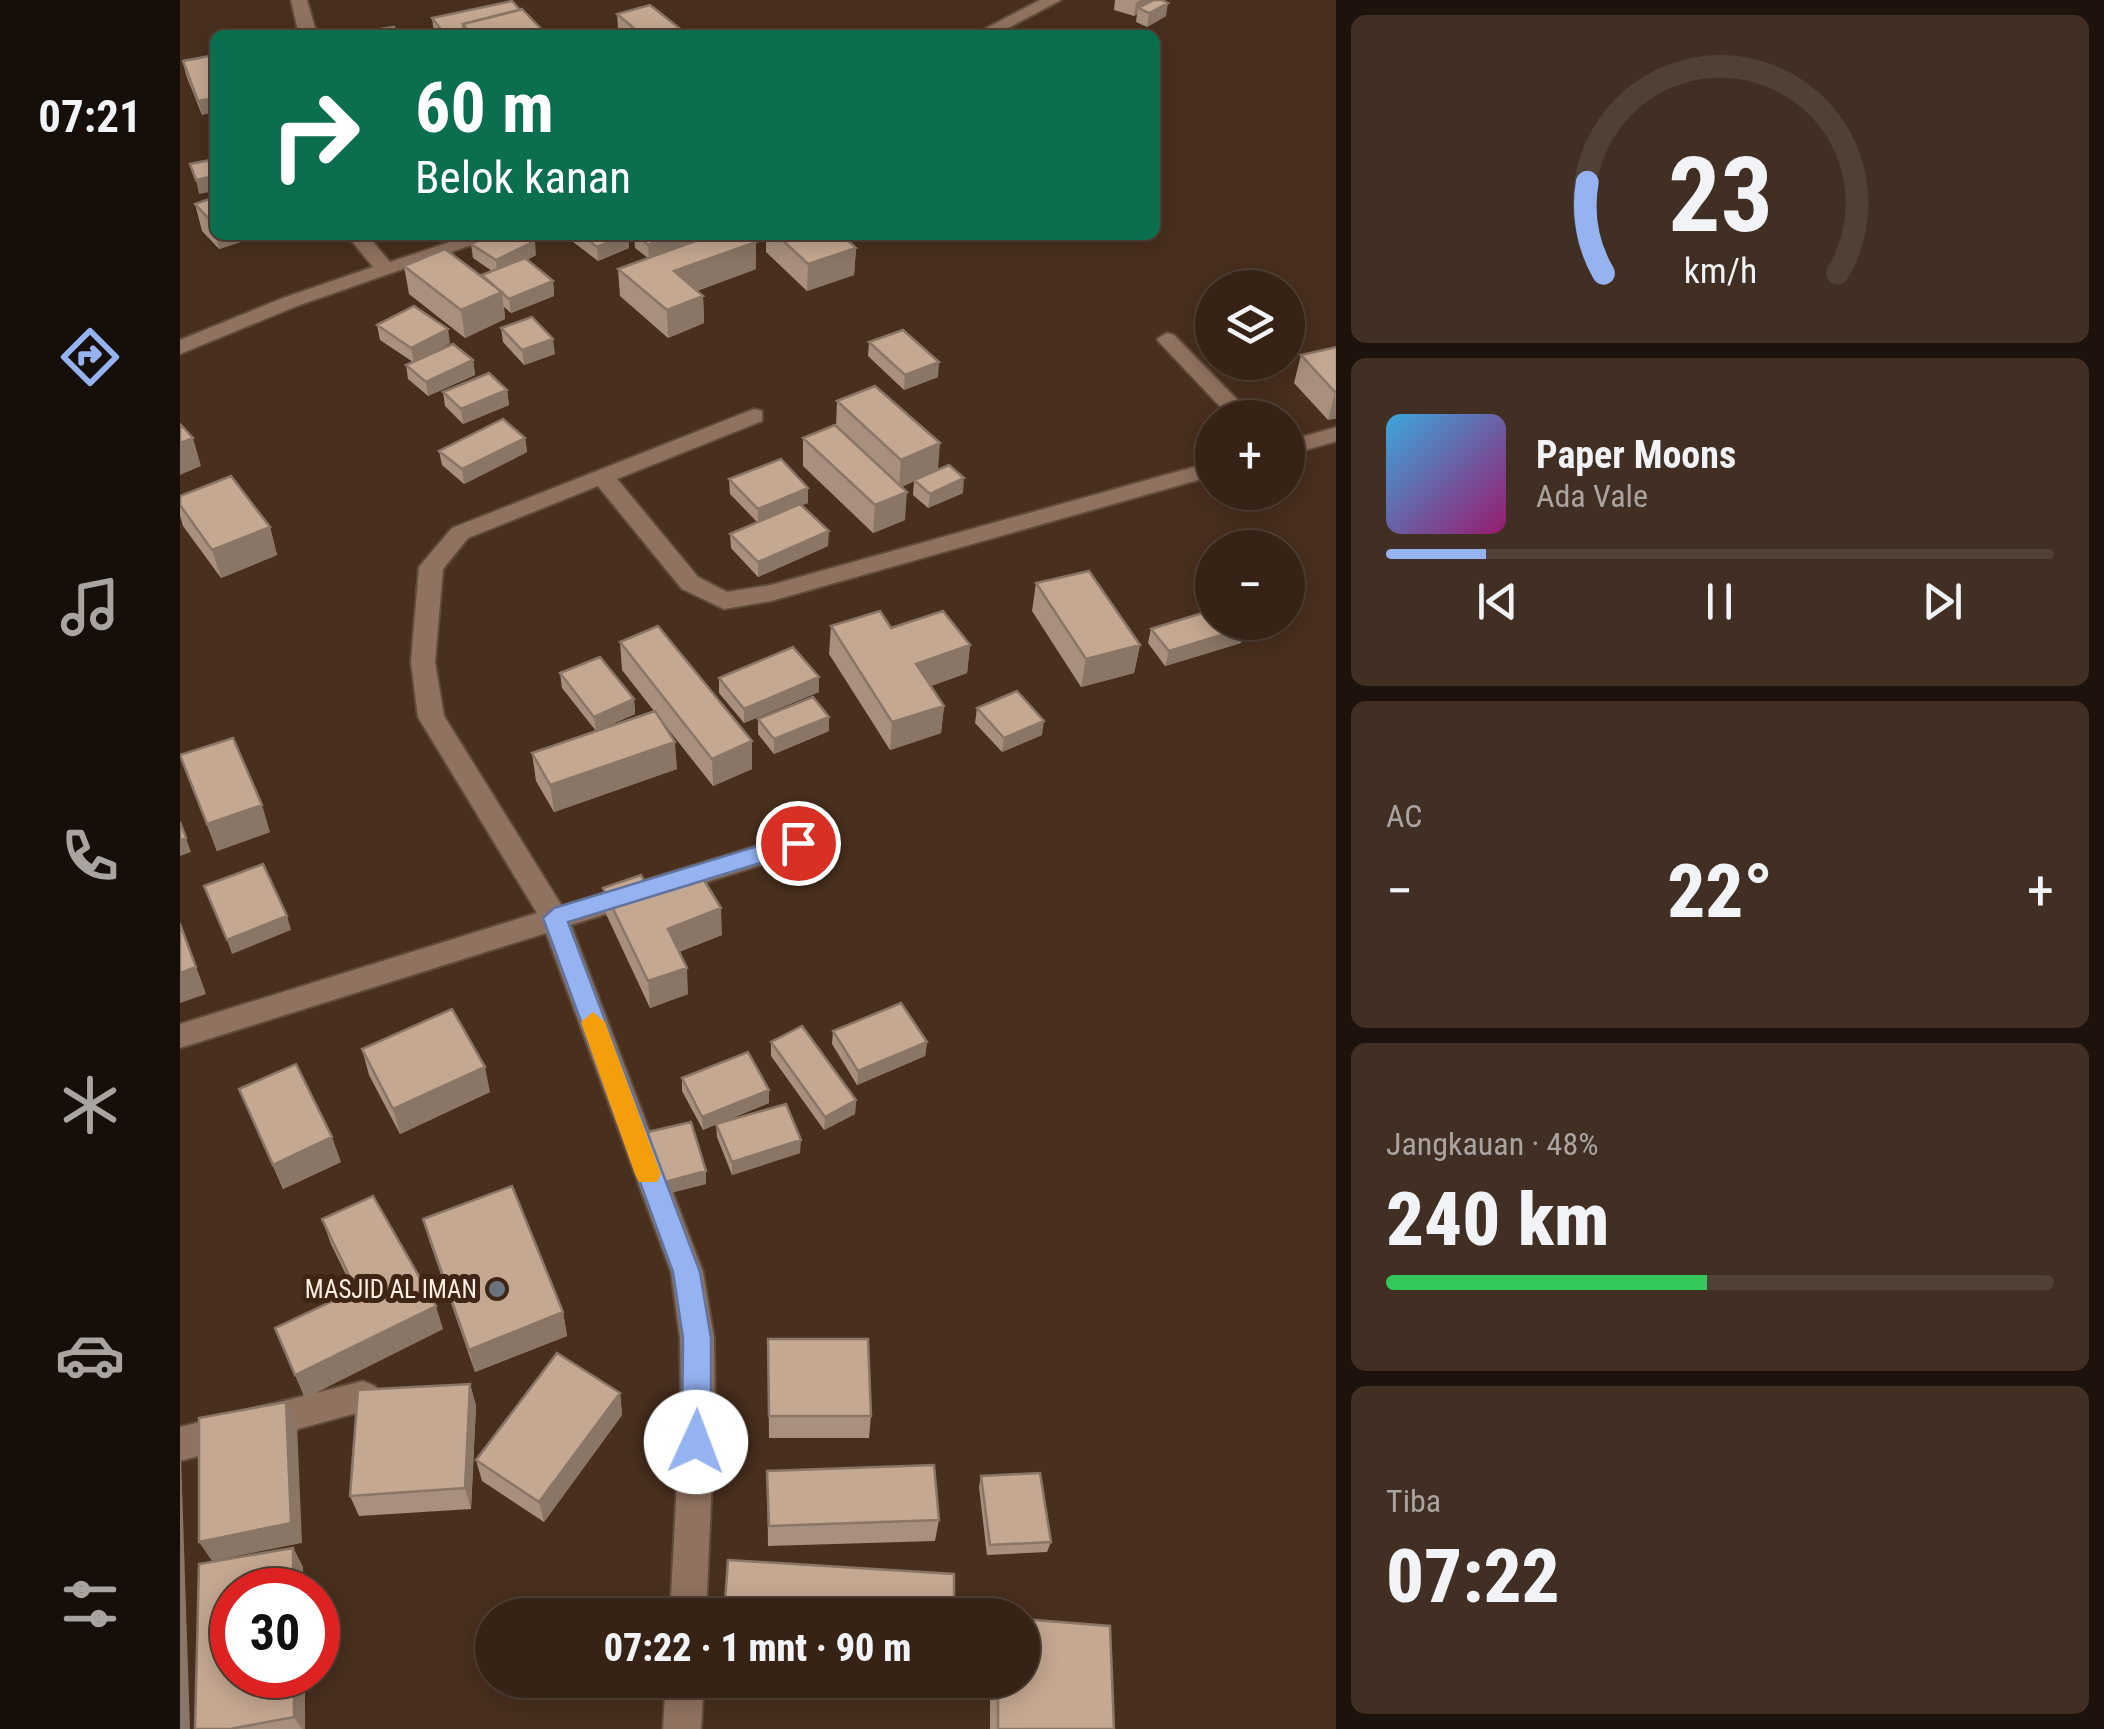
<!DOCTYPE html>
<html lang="id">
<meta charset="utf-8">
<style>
:root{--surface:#362316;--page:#412f23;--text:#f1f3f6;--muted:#aaa4a1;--line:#504035;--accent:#95b2f1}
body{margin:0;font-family:"Roboto Condensed",sans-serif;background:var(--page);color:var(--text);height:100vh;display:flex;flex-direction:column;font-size:38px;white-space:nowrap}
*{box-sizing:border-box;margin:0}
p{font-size:32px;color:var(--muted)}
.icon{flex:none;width:55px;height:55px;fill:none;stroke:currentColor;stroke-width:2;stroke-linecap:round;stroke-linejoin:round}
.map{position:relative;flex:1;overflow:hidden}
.side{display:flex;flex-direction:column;gap:15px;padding:15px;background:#1e130c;width:768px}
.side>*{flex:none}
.guide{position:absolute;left:30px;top:30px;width:950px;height:210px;border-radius:15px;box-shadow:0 5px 25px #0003,0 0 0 2px var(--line);background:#0b6e4f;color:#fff;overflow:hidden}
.buttons{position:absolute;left:1015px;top:270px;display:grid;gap:20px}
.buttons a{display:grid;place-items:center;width:110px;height:110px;border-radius:50%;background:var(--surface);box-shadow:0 5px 25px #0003,0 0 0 2px var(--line);font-size:50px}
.speed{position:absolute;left:30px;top:1568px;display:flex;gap:20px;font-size:50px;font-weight:700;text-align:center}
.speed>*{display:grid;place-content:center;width:130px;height:130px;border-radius:50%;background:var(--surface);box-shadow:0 5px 25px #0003,0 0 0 2px var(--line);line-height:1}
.speed .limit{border:15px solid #d22;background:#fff;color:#111}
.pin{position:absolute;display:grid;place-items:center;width:85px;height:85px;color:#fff;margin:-42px;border:5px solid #fff;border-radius:50%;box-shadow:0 2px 10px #0007}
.me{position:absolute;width:110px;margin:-55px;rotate:2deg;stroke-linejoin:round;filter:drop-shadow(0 0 8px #0008)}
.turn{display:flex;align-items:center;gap:35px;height:210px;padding:0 40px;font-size:45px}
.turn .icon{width:130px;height:130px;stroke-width:2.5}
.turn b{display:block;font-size:70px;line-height:85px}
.big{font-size:75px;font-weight:800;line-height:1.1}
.side .card{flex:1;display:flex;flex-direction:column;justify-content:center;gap:15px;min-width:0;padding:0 35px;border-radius:15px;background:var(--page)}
.side .dial{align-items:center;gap:0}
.dial svg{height:260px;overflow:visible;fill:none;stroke:var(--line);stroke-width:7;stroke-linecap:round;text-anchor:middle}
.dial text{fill:var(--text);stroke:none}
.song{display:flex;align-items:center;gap:30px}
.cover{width:120px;height:120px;border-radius:15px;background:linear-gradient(135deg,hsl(200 70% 55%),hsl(320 70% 35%))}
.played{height:10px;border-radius:5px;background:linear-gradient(90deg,var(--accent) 15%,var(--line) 15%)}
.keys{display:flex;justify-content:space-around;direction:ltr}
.heat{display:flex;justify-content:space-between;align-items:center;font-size:55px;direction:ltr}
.charge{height:15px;border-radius:8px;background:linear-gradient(90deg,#34c759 48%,var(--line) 0)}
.trip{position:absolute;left:295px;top:1598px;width:565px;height:100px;border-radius:50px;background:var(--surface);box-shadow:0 5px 25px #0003,0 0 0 2px var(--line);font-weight:800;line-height:100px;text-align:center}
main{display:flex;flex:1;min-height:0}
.tabs{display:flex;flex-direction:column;width:180px;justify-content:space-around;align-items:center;background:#160e09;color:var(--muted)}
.tabs .icon{width:70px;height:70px}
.tabs .current{color:var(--accent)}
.tabs b{font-size:45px;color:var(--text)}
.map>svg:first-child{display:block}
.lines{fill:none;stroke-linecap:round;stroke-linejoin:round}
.service-casing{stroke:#604b3b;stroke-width:4}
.minor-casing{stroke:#604b3b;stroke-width:4}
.service{fill:#907260;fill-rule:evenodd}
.minor{fill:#907260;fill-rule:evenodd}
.wall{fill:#a9907e}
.shaded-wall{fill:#8a7666}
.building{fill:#c5a892;stroke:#8a7666;stroke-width:2.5}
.route{fill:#95b2f1;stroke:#61749d;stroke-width:2.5}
.slow{fill:#f59e0b}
.worship-dot{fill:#6b7280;stroke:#3e2514;stroke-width:4}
.labels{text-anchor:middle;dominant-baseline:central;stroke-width:10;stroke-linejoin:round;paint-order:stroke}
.poi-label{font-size:25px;fill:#ffeee3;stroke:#3e2514;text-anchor:end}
</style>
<main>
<nav class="tabs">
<b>07:21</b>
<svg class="icon current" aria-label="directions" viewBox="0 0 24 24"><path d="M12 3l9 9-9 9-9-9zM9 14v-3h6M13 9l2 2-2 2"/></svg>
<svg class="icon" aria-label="music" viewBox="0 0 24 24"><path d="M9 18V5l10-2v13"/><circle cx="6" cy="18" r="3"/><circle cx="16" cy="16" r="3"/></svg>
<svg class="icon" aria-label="phone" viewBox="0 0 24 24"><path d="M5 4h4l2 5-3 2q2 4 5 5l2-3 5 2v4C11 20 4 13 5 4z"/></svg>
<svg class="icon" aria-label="climate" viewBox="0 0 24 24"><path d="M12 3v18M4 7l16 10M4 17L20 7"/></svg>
<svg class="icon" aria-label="car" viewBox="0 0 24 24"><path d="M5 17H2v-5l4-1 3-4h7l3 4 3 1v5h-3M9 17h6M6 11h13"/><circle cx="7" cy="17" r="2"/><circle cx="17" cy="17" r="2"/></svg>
<svg class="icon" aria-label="filters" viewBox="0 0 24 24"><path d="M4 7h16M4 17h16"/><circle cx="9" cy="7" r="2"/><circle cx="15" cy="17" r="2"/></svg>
</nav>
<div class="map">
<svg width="1157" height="1729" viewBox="0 0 1157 1729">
<rect width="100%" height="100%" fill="#482f1e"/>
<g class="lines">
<g class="service-casing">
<path id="service" d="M987 333 994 335 1075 418H1051L980 343 977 339Z"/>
</g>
<g class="minor-casing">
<path id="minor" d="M111 0H127L137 35H119Z
M860 0H881L815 35H793Z
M167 235H187L210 262 291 235H320L117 306 0 354V340L103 298 193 267Z
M574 409 582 411V421L437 479 518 577 547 592 591 585 1032 462V476L591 601 544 609 502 589 418 486 288 538 263 569 255 662 264 716 382 906 618 833 632 843 628 850 391 925 523 1272 534 1338 535 1408 526 1615H490L501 1408 500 1338 491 1272 366 933 0 1048V1024L357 913 238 717 231 662 239 567 272 528Z
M1157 427V441L1108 455V441Z
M183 1381 195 1386 200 1397 195 1408 0 1461V1427Z
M486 1680H524L521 1729H483Z"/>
</g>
<use href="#service" class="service"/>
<use href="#minor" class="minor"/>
</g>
<path class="wall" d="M935 0H982L986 16 967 27 956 22 957 14 954 16 934 10Z
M340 10 367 35H257L254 32 252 18Z
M437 14 508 35H446L438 28Z
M35 55 22 115 6 75 3 61Z
M35 197V235H81L39 249 22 231 15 204Z
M384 235H448L449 248 418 261Z
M454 235H528L497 248 576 269 517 291 523 296 524 323 488 338 440 296 438 269 468 258 455 248Z
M586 235H662L676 248 674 275 627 291 586 252Z
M291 244 356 255 347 260 373 281 374 296 331 313 324 307 325 319 285 338 229 294 224 266 302 277 312 271 293 258Z
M197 325 270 343 247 355 293 360 295 375 248 396 228 379 226 365 233 362 200 340Z
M321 328 375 354 344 365 323 342Z
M689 342 758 377 724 390 688 356Z
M1157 347V418L1148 420 1114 383 1121 355Z
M327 390 329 405 283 424 265 406 263 392Z
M657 401 758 470 783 493 748 508 733 495 734 481 722 487 725 520 693 533 623 466V438L656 426Z
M345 438 347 452 284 484 262 465 259 451Z
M549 479 628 503 622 505 648 546 578 577 551 548 550 534 577 522 550 494Z
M0 496 90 527 97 555 41 578 3 526 0 516Z
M856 583 960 645 954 673 901 687 852 611Z
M651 626 711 628 790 645 787 673 751 686 764 706 761 733 710 750 649 654Z
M1064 628 1061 643 985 666 968 643 971 629Z
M440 642 572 769 533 786 481 720 497 769 374 812 356 781 352 753 474 711 442 670Z
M380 673 454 699 455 714 416 731 382 688Z
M539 678 639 692 564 723 539 693Z
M797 708 862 735 822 752 795 723Z
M649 717V731L594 754 578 734V719Z
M0 755 90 832 37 851Z
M423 888 469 891 542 935 499 952 508 994 470 1008 426 914Z
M653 1031 747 1042 745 1056 677 1085 652 1044Z
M591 1042 676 1100 675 1114 644 1130 591 1056Z
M182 1049 310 1092 220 1134 189 1075Z
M502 1078 589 1090V1103L538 1124 620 1153 552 1175 537 1137 536 1124 523 1130 502 1091Z
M59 1089 161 1162 103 1189Z
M468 1132 526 1171V1184L482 1195 469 1145Z
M142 1219 263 1329 125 1398 115 1375 174 1291 151 1244Z
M243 1219 383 1312 387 1336 295 1372 250 1243Z
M588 1339 691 1416 689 1438H589Z
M290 1384 296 1406 291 1509 179 1516 170 1496Z
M440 1393 442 1415 364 1522 302 1481 296 1460Z
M587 1471 759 1520 755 1541 588 1546Z
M801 1476 871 1542 867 1552 807 1555 799 1487Z
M113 1548 123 1567 52 1675H125V1729H15Z
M648 1680H772L770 1688Z
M810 1680H842L934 1729H810Z"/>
<path class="shaded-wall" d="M960 0H977L958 8 957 14 954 16 956 3Z
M988 3 986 16 967 27 969 13Z
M283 29 284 35H264V33Z
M35 98V112L22 115 18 101Z
M35 176V191L19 194 16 180Z
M35 235H81L39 249Z
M445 235H448L449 248 418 261 417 247Z
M492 235H528L469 259 468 245Z
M355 241 356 255 317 274 316 260Z
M576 242V269L495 299 494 271Z
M676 248 674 275 627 291 628 264Z
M373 281 374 296 331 313 329 299Z
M322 292 325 319 285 338 281 310Z
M523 296 524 323 488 338 487 310Z
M268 329 270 343 234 363 231 348Z
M373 339 375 354 344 365 342 350Z
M293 360 295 375 248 396 246 382Z
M759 362 758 377 724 390 725 375Z
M327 390 329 405 283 424 281 409Z
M1155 392 1157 418 1148 420Z
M13 438 21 466 0 475V443Z
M345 438 347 452 284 484 282 469Z
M760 443 758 471 719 488 721 460Z
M784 478 783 493 748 508 750 494Z
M628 488V503L578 523V509Z
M727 492 725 520 693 533 695 505Z
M90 527 97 555 41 578 32 550Z
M649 531 648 546 578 577V562Z
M1064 628 1061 643 985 666 989 651Z
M790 645 787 673 734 692 736 664Z
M960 645 954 673 901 687 906 659Z
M639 677V692L564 723V709Z
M454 699 455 714 416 731 414 717Z
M764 706 761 733 710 750 712 722Z
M649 717V731L594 754V739Z
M864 721 862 735 822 752 824 738Z
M572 741V769L533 786 532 759Z
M495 742 497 769 374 812 370 785Z
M82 805 90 832 37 851 27 824Z
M6 838 11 852 0 856V840Z
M541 908 542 935 489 955 488 929Z
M107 916 111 930 52 954 47 940Z
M0 922 26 994 0 1003Z
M507 968 508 994 470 1008 468 981Z
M747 1042 745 1056 677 1085 678 1071Z
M305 1067 310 1092 220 1134 213 1109Z
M589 1090V1103L523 1130 522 1117Z
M676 1100 675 1114 644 1130 645 1117Z
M152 1137 161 1162 103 1189 93 1165Z
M621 1140 620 1153 552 1175V1162Z
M526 1171V1184L482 1195 481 1183Z
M256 1306 263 1329 125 1398 115 1375Z
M383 1312 387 1336 295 1372 289 1350Z
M290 1384 296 1406 291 1509 285 1488Z
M440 1393 442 1415 364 1522 359 1502Z
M106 1402 117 1424 122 1543 32 1561 19 1542Z
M0 1454 1 1456 10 1729H0Z
M113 1548 123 1567 124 1590H113Z
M114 1675H125V1729H122L114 1717Z"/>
<path class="building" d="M974 0H982L988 3 969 13 958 8Z
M332 1 340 10 283 24V29L264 33 252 18Z
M470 5 508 35H462L437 14Z
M342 9 367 35H323L319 31 302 35H291L283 24Z
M214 27 218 35H163Z
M98 32 100 35H80Z
M35 55V98L18 101 3 61Z
M35 159V176L16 180 10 164Z
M35 197V221L32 222 15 204Z
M310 235H345L355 241 316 260 291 244Z
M402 235H445L417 247Z
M456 235H492L468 245Z
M532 235H568L576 242 494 271 523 296 487 310 438 269Z
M597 235H662L676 248 628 264Z
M265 249 322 292 281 310 224 266Z
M345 258 373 281 329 299 302 275Z
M234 306 268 329 231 348 197 325Z
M352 317 373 339 342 350 321 328Z
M723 330 759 362 725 375 689 342Z
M273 344 293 360 246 382 226 365Z
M1157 347V392H1155L1121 355Z
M309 373 327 390 281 409 263 392Z
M695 386 760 443 721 460 657 401Z
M323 419 345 438 282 469 259 451Z
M0 424 13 438 0 443Z
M655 425 727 492 695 505 623 438Z
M601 459 628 488 578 509 549 479Z
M769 465 784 478 750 494 734 480Z
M51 476 90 527 32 550 0 505V496Z
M620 504 649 531 578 562 550 534Z
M909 571 960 645 906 659 856 583Z
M1032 610V622H1060L1064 628 989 651 971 629Z
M700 611 711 628 763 611 790 645 736 664 764 706 712 722 651 626Z
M478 626 572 741 532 759 440 642Z
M613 647 639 677 564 709 539 678Z
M420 657 454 699 414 717 380 673Z
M837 691 864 721 824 738 797 708Z
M633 697 649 717 594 739 578 719Z
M475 711 495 742 370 785 352 753Z
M53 738 82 805 27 824 0 755Z
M0 822 6 838 0 840Z
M83 864 107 916 47 940 24 886Z
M519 872 541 908 488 929 507 968 468 981 423 888 461 875 469 891Z
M0 924 16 967 0 973Z
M721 1003 747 1042 678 1071 653 1031Z
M272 1009 305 1067 213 1109 182 1049Z
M622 1026 676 1100 645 1117 591 1042Z
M568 1052 589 1090 522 1117 502 1078Z
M116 1064 152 1137 93 1165 59 1089Z
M606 1104 621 1140 552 1162 536 1124Z
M511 1122 526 1171 481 1183 468 1132Z
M332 1186 383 1312 289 1350 243 1219Z
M193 1196 256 1306 115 1375 95 1328 176 1290 142 1219Z
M588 1339H688L691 1416H589Z
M377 1353 440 1393 359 1502 296 1460Z
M290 1384 285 1488 170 1496 178 1390Z
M106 1402 111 1523 19 1542V1418Z
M754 1465 759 1520 589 1526 587 1471Z
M860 1473 871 1542 810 1545 801 1476Z
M113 1548V1590H52V1675H114V1717L50 1729H15L19 1564Z
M548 1560 774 1574V1615H544Z
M842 1619 930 1626 934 1729H818V1680H842Z"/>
<path class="route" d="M618 834 626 837V849L388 922 520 1272 531 1338V1442L526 1452 516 1456 506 1452 502 1442 503 1338 493 1272 363 918 374 908Z"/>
<path class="slow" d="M413 1012 425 1022 481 1174 477 1182H459L455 1174 401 1022Z"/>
<circle class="worship-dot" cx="317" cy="1289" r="10"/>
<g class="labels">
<g class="poi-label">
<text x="297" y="1289">MASJID AL IMAN</text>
</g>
</g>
</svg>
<div class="buttons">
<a><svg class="icon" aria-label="layers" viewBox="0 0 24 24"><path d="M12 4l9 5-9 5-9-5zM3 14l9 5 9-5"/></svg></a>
<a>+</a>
<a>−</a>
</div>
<div class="speed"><div class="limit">30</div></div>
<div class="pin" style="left:618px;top:843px;background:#d93025"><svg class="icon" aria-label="arrive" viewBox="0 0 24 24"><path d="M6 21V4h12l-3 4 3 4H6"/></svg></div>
<svg class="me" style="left:516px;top:1442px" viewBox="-20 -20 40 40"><circle r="19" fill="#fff"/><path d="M0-13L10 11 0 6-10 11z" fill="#95b2f1"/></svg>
<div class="trip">07:22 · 1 mnt · 90 m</div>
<div class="guide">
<div class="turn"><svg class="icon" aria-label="right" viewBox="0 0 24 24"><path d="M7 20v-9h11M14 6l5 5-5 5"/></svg><div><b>60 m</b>Belok kanan</div></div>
</div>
</div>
<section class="side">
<div class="card dial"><svg viewBox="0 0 100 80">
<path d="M14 69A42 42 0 1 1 86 69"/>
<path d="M14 69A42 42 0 0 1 9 41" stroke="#95b2f1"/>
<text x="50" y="56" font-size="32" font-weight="700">23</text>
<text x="50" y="72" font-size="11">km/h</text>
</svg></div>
<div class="card">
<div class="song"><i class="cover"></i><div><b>Paper Moons</b><p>Ada Vale</p></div></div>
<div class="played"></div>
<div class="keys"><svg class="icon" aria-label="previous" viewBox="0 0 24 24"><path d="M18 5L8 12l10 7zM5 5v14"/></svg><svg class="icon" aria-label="pause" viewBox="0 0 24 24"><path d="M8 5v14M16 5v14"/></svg><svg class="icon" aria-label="next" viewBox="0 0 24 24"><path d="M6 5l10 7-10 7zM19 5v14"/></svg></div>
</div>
<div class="card"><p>AC</p>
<div class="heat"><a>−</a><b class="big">22°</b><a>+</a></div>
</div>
<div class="card"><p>Jangkauan · 48%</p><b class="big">240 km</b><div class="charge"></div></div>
<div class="card"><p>Tiba</p><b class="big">07:22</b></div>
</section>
</main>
